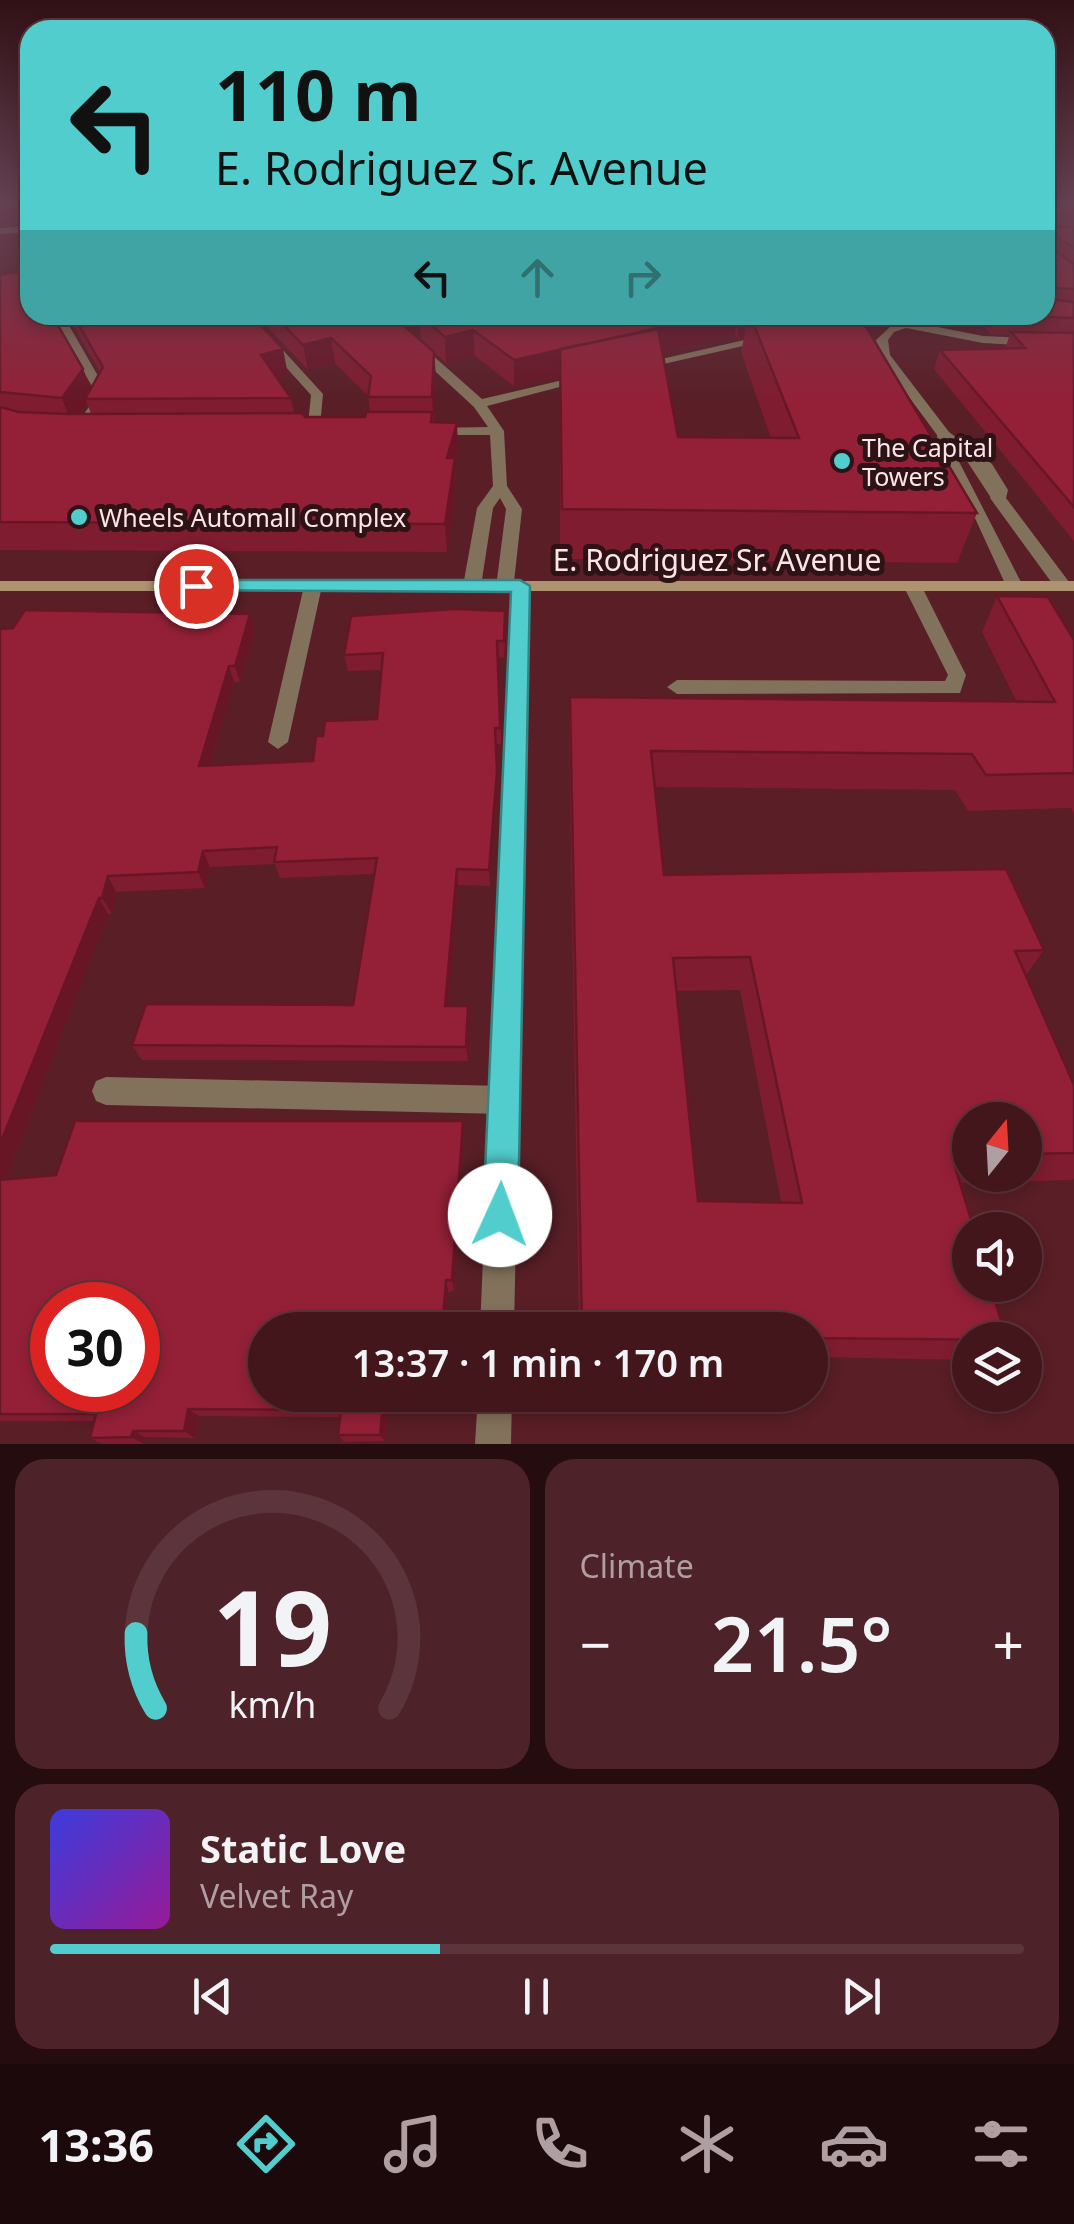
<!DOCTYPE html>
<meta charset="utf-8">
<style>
:root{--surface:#43161c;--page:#4d2329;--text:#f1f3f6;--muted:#af9fa3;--line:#5b353b;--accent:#52cdcd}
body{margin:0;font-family:"Noto Sans",sans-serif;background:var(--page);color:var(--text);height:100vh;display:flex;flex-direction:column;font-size:38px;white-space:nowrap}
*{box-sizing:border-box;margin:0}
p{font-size:32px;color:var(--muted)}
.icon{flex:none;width:55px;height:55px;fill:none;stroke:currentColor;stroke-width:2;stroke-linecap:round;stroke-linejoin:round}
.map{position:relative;height:1444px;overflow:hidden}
.panel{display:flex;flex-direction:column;gap:15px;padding:15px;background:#250c0f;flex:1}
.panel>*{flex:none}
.top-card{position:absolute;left:20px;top:20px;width:1035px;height:305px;border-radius:30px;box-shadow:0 5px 15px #0003,0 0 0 2px var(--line);background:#52cdcd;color:#111;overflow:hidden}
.needle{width:65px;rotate:18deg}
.controls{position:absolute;left:952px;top:1102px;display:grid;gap:20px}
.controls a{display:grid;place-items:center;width:90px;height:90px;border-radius:50%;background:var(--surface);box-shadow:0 5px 15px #0003,0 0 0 2px var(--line);font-size:50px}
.speed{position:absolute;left:30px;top:1282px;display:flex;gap:20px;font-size:50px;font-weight:700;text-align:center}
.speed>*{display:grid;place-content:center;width:130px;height:130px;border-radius:50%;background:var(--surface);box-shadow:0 5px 15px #0003,0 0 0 2px var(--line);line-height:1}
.speed .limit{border:15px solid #d22;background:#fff;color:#111}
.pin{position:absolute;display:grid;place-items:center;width:85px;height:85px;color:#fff;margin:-42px;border:5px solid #fff;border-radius:50%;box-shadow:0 2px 10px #0007}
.me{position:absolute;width:110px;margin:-55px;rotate:2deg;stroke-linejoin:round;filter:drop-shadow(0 0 8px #0008)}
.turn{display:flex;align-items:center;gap:35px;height:210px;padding:0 30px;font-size:45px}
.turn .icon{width:130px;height:130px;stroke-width:2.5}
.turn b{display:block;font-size:70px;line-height:85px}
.lanes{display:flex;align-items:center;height:95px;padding:0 30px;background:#0003;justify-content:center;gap:50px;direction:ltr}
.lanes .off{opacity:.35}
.big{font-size:75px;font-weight:600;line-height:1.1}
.panel .tile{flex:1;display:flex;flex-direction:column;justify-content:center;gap:15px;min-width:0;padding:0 35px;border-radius:30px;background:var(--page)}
.panel .dial{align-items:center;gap:0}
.dial svg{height:260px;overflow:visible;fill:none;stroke:var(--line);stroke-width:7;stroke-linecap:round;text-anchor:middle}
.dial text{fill:var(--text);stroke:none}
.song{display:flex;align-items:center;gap:30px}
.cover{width:120px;height:120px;border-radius:15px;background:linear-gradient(135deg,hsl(240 70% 55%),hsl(300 70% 35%))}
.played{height:10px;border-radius:5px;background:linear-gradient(90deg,var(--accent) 40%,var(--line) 40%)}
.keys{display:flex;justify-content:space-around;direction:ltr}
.heat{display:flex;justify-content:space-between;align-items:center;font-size:55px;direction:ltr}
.panel .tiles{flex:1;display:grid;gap:15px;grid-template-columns:1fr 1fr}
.tile:last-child{grid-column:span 2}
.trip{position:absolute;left:248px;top:1312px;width:580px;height:100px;border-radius:50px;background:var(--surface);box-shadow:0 5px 15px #0003,0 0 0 2px var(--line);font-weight:600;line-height:100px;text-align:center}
.tab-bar{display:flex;height:160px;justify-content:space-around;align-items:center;background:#1b090b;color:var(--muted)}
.tab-bar .icon{width:70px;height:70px}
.tab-bar .active{color:var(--accent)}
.tab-bar b{font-size:45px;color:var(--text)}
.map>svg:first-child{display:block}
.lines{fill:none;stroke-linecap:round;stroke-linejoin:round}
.lane{fill:#82715b;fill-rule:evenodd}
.street{fill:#82715b;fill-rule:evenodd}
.secondary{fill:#ad936f;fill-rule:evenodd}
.wall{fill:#7f1c2f;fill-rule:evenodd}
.shaded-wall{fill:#681626}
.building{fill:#942037;stroke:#681626;stroke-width:2.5;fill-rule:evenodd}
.route{fill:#52cdcd;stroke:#358585;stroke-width:2.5}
.poi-dot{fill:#52cdcd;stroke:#2e1316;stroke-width:4}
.labels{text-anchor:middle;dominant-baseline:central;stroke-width:10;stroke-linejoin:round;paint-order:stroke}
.far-poi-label{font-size:25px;fill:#fde5e6;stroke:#2e1316;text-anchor:start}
.street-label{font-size:30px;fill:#fde5e6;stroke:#2e1316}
</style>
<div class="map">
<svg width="1074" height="1444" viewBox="0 0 1074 1444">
<rect width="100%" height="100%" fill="#591e26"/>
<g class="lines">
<path class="lane" d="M965 452H975L1006 498 1003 501H993L963 455Z
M313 581 322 586 288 742 278 749 268 742 304 586Z
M913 582 922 587 966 675 960 693 677 694 667 687 677 680 945 681 948 675 904 587Z
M106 1077 504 1086 514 1090 518 1100 514 1110 504 1114 106 1105 96 1101 92 1091 96 1081Z"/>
<path class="street" d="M30 226V232L0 234V228Z
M51 315H63L109 395 83 436 78 437 71 433 97 395Z
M239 315H251L323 394 319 437 307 434 311 395Z
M374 315H387L482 399 584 375 590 379 487 406 504 431 507 486 522 509 514 582H526L529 586 514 1330H480L511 590 505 592 496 587 506 509 500 498 493 508 481 586 478 590H466L463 586 477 508 493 486 490 435H426V429L431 428 488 427 474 407Z
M855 317 907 321 983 336 1074 340V348L983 343 906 328 894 332 888 340 890 355 949 432 992 464 1008 490 1006 498 1069 582V590H1057L990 498 994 490 981 470 952 448 1023 586 1014 591 1008 590 974 516 939 454 937 435 878 355 876 340 891 326H837L831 323Z
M770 334 774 335V339L637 370 631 366Z
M478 1395H512L511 1444H475Z"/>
<path class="secondary" d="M0 581H1074V591H0Z"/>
</g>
<path class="wall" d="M1045 202H1074V541L934 369 940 350 1005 349 1010 334H990L975 315H1045Z
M0 275 30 315 83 369 91 389 100 372 67 315H251L288 375 277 378 291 398 294 413 305 417H365L370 412 368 396 335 363 308 370 256 315H392L436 377 434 422 458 450 455 464 456 485 447 552 0 550ZM87 403 91 414H80Z
M400 315H859L977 513 957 563 560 559V377L514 386 475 356 446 363 421 340 420 328 409 330 401 322ZM735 335 737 339 744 338 741 352 771 438 678 437 662 352Z
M997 596 1074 640V814L1071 808 968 811 955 790 655 787 664 875 1044 950 1026 975 1074 1085V1179L1072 1180 960 1183 970 1360 810 1357V1330H579L569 733 570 697 1017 702 982 632ZM740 990 781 1202 698 1201 676 991ZM970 1120H1025V1175H970Z
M250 614 255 630 240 682H234L210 766 313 761 323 736 377 719 382 670 348 671 344 655 506 627 504 658 498 657 501 740V744H496L498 787 490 886 458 885 448 1006H468L470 1021 468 1061 142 1060 132 1045 353 1005 374 874 280 878 275 864 210 867 205 888 116 892 112 914H108L5 1180 464 1134 454 1291 265 1330 390 1395 385 1441 344 1442 338 1435 340 1417 199 1416 195 1438 145 1437 144 1444H102L90 1438 94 1421H0V629Z"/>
<path class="shaded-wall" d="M0 202H28L30 209V219L0 222Z
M408 315H419L420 328 409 330Z
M716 315H738L735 335 652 354 653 329Z
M740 315H747L744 338 737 339Z
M473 330 475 356 446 363 445 337Z
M331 338 335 363 308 370 303 345Z
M283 349 288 375 267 380 261 355Z
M560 351V377L514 386V360Z
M434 352 436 377 434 424 432 397Z
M83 369 93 395 85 399 87 403 72 425 62 398Z
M457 423 458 450 455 464 456 485 447 552 445 524 447 458Z
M250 614 255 630 240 682 235 666Z
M229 666 234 682 205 782 199 766Z
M497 771 498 787 490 886 489 870Z
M203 851 210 867 205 888 198 872Z
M457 869 458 885 447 1021 445 1006Z
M108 876 116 892 112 914 102 898Z
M99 898 108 914 0 1193V1144Z
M468 1006 470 1021 468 1061 466 1047Z
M463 1121 464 1134 454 1291 452 1280Z
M446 1280 448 1291 445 1330H442Z
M384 1395H390L385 1441 380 1435Z
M188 1409 199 1416 195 1438 184 1431Z
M133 1431 145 1437 144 1444 131 1437Z"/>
<path class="building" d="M1045 202H1074V214L1048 215 1051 227H1074V248L1053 234 1048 235 1047 245 1074 264V289L1052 288 1048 299 1074 302V318L997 315H1045Z
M30 270V315H52L83 369 62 398 0 392V275Z
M73 315H251L283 349 261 355 291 398 85 399 103 367Z
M274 315H392L434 352 432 397H368L371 376 331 338 303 345Z
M419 315H716L514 360 473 330 445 337Z
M750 315H859L977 513 562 509 560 349 658 329 678 437 799 438Z
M1011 332 1074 333V507L940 350 1025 348Z
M0 407 19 412 68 414 302 413 305 417H365L366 412H432L431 422 457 423 447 458H455L445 524 0 522Z
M997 596 1048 597 1074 640V773L986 775 972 754 651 751 664 875 1006 869 1044 950 1015 951 1074 1085V1153L1025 1154V1120H970V1156H952L974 1230H970V1285H990L1007 1340 810 1338V1330H582L570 697 1055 702ZM750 957 802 1203 698 1201 673 958Z
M455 609 505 611 504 641H497L500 723V728H495L497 771 489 870 457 869 445 1006H468L466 1047 132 1045 146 1004 353 1005 377 858 274 862 277 847 203 851 198 872 108 876 102 898H99L0 1144V629L13 628 25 610 250 614 235 666H229L199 766 313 761 316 736H323L325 721 377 719 383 653 344 655 351 616Z
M75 1121H463L452 1280H446L442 1330H265V1395H384L380 1435H338L341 1410 188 1409 184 1431H133L131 1437 90 1438 96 1414H0V1180L56 1175ZM52 1305H138V1390H52Z"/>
<linearGradient id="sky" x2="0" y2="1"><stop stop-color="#311015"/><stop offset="0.5" stop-color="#644152"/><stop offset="1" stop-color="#644152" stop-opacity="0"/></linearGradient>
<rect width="1074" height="404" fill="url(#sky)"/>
<path class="route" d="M196 580H520L530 586 518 1215 513 1227 500 1232 488 1227 483 1215 511 592 189 590V582Z"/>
<g class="poi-dot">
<circle cx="842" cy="461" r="10"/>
<circle cx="79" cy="517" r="10"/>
</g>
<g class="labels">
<g class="far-poi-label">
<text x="862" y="447">The Capital<tspan x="862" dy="29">Towers</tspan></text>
<text x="99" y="517">Wheels Automall Complex</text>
</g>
<g class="street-label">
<text x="717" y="559">E. Rodriguez Sr. Avenue</text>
</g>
</g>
</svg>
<div class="controls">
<a><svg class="needle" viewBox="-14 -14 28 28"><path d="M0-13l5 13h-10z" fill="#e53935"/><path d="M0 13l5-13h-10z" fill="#af9fa3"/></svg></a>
<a><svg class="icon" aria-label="sound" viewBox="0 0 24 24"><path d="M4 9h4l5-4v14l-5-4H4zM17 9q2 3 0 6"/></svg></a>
<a><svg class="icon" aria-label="layers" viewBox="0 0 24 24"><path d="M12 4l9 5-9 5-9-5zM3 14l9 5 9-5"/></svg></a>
</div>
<div class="speed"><div class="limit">30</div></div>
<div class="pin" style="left:196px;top:586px;background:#d93025"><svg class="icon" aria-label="arrive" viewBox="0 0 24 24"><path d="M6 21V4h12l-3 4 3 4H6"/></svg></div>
<svg class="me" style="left:500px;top:1215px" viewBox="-20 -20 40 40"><circle r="19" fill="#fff"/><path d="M0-13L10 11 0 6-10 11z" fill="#52cdcd"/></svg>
<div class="trip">13:37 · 1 min · 170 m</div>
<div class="top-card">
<div class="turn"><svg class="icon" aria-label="left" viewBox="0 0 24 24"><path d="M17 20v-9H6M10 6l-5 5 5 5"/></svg><div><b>110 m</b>E. Rodriguez Sr. Avenue</div></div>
<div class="lanes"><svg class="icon" aria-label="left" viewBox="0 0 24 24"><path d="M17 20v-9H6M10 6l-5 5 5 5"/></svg><svg class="icon off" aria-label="ahead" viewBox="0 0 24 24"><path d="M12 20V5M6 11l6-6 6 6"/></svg><svg class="icon off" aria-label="right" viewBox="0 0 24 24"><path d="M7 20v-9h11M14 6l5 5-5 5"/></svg></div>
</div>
</div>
<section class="panel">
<div class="tiles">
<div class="tile dial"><svg viewBox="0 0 100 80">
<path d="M14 69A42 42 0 1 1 86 69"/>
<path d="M14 69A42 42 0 0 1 8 46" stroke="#52cdcd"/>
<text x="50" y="56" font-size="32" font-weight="700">19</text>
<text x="50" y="72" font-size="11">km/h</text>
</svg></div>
<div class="tile"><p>Climate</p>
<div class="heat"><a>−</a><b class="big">21.5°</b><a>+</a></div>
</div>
<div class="tile">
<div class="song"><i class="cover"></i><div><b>Static Love</b><p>Velvet Ray</p></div></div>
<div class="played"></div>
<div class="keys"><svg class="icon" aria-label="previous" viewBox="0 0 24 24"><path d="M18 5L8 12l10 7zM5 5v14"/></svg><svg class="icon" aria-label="pause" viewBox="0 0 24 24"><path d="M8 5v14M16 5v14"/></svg><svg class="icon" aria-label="next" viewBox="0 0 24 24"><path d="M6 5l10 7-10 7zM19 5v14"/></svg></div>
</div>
</div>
</section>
<nav class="tab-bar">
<b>13:36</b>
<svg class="icon active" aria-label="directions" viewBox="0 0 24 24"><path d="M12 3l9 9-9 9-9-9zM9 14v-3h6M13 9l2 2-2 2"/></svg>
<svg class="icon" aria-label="music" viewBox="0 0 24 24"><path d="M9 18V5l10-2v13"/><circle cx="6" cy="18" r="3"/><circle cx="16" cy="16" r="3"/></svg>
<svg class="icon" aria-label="phone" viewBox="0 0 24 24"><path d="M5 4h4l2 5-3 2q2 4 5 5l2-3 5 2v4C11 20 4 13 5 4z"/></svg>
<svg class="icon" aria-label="climate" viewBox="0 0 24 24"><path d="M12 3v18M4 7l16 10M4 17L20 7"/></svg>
<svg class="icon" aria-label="car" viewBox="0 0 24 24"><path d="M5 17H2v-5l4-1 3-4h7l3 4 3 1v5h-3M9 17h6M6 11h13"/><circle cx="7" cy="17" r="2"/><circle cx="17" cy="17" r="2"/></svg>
<svg class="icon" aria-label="filters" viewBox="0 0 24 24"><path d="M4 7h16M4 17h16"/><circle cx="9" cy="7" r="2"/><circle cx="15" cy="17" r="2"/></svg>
</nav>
